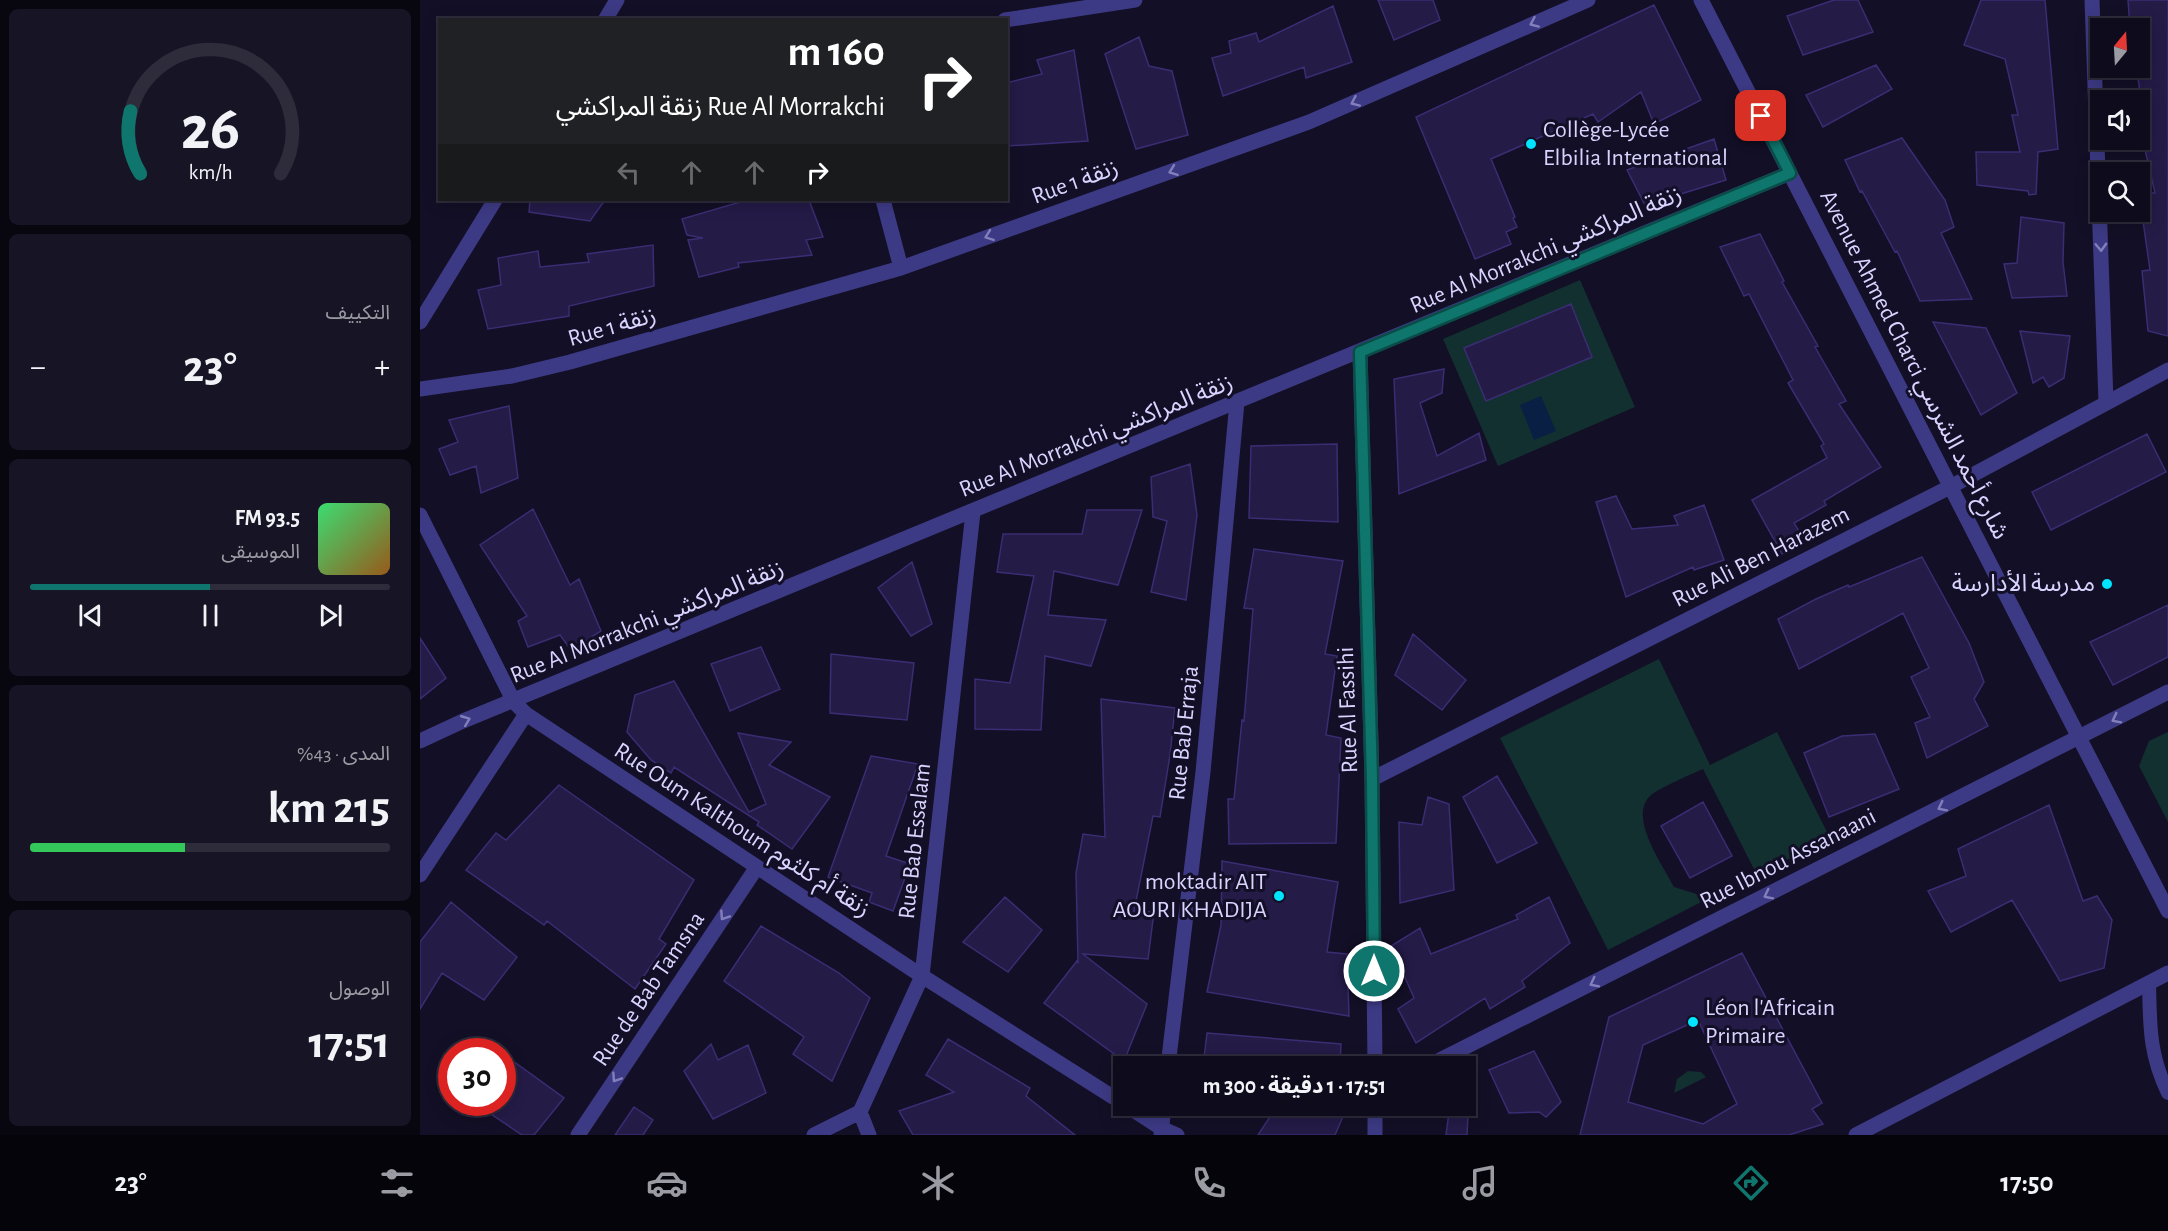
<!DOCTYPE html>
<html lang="ar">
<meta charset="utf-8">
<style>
:root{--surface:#0e0b1c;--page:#171425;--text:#f1f3f6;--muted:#9b9ba3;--line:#2e2b3b;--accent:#0f766e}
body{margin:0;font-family:"Alegreya Sans","Noto Sans Arabic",sans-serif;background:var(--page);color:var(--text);direction:rtl;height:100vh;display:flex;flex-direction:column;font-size:22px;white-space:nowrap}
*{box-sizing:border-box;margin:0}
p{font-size:20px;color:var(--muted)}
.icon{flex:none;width:33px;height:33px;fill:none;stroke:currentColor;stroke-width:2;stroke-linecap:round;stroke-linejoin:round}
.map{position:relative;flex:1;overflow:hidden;direction:ltr}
.panel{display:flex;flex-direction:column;gap:9px;padding:9px;background:#08060f;width:420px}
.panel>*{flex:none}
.top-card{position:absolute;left:18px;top:18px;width:570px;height:183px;border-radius:0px;box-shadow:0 3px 15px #0003,0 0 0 2px var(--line);direction:rtl;background:#202124;color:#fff;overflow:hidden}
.needle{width:39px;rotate:18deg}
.buttons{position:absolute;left:1670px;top:18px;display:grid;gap:12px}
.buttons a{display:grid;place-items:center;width:60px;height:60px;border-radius:0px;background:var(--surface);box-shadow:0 3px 15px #0003,0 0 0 2px var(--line);font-size:30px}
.speed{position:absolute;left:18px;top:1038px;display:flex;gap:12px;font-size:30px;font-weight:700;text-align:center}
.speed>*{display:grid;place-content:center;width:78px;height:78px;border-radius:50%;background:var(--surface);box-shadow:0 3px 15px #0003,0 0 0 2px var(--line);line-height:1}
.speed .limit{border:9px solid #d22;background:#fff;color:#111}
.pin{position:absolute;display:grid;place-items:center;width:51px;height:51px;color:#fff;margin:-26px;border-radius:12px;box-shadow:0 3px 9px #0006}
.me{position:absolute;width:66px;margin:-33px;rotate:0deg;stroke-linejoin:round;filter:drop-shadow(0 0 4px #0008)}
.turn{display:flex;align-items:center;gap:21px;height:126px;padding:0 24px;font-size:27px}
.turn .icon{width:78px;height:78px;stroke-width:2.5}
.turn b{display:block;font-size:42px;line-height:51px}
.lanes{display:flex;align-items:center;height:57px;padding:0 24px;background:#0003;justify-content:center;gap:30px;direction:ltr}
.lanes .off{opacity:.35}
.big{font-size:45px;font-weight:700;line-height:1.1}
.panel .tile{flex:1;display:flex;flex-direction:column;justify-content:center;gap:9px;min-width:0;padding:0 21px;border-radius:9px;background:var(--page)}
.panel .dial{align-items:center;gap:0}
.dial svg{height:156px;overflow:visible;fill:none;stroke:var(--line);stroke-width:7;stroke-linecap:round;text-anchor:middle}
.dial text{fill:var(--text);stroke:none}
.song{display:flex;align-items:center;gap:18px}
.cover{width:72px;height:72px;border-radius:9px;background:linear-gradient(135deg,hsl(140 70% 55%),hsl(30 70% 35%))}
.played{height:6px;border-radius:3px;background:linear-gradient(90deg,var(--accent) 50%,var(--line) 50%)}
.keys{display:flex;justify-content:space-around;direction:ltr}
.heat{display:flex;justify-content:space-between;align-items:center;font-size:33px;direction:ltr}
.charge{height:9px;border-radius:4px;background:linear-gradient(90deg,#34c759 43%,var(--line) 0)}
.trip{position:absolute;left:693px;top:1056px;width:363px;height:60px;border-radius:0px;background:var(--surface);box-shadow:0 3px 15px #0003,0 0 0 2px var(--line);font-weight:700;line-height:60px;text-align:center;direction:rtl}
.tab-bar{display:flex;height:96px;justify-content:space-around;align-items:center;background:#06040b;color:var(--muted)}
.tab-bar .icon{width:42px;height:42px}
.tab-bar .selected{color:var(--accent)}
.tab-bar b{font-size:27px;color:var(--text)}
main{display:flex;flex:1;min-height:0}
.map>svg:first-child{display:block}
.green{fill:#12302f;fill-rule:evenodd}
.water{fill:#0a1f44}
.building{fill:#241b47;stroke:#3b2d73;stroke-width:1.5;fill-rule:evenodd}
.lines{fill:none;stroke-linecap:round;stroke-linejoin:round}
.service{stroke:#3d3a85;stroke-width:14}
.minor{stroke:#3d3a85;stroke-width:15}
.tertiary{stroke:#3d3a85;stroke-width:15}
.oneway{stroke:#837fbc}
.route-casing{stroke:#0a4d48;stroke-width:15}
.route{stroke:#0f766e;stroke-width:10}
.poi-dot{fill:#00e5ff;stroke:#130f26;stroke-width:2}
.labels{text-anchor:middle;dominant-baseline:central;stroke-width:6;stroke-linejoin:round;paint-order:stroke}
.poi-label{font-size:24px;fill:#d9d4ff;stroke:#130f26;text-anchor:start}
.street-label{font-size:24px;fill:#d9d4ff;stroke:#130f26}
</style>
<main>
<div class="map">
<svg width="1748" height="1135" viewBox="0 0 1748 1135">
<rect width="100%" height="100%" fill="#130f26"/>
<path class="green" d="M1160 280 1215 407 1078 466 1023 339ZM1151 304 1172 357 1066 400 1044 348Z
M1239 659 1290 765 1357 732 1410 838 1337 875 1283 769C1272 774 1236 789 1229 797 1209 819 1243 865 1254 887L1289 898 1188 950 1080 738Z
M1748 732V822L1719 766 1729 741Z
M1268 1071 1281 1072 1286 1077 1254 1093 1257 1079Z"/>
<path class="water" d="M1121 396 1136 431 1114 440 1100 405Z"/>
<path class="building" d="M958 0H1013L1020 20 974 40Z
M1414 0H1438L1453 32 1383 55 1367 16Z
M1561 0H1625L1638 149 1618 152 1616 194 1609 195 1608 191 1557 185 1556 152H1600L1592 115H1598L1585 59 1544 45Z
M1708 0H1748V336L1728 331 1722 271 1730 270 1719 193H1735L1720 128 1719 84 1716 68H1719V28H1710Z
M1234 5 1281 100 1234 124 1221 92 1178 122 1173 114 1071 159 1095 217 1093 218 1097 227 1086 232 1091 244 1055 259 996 117Z
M913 6 932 62 886 78 884 67 803 96 792 58 811 53 809 41 836 33 839 42Z
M719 37 729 66 752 71 768 135 716 149 685 54Z
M654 50 668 141 586 146V83L622 74 617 60Z
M1456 65 1472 89 1403 127 1386 95Z
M1482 138 1525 200 1534 227 1521 233 1552 299 1500 301 1477 251 1475 252 1442 191 1440 192 1425 160Z
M1294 139 1306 180 1225 205 1207 170Z
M110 200H185L170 221 109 212Z
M327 200H389L403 237 386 240 392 255 318 263 319 267 279 277 268 240 283 238 267 235 262 219Z
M1601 217 1644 223 1643 262 1647 296 1592 298 1584 264 1597 263Z
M1340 234 1364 281 1362 282 1398 346 1395 347 1426 401 1419 404 1461 467 1404 501 1406 505 1374 523 1385 541 1362 554 1332 500 1407 458 1401 446 1404 444 1368 383 1373 380 1329 294 1324 296 1300 247Z
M233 245 234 286 149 306V316L68 329 58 290 81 285 78 258 118 251 120 267 169 262 167 254Z
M1151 304 1172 357 1066 401 1044 348Z
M1513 322 1566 328 1597 393 1561 415Z
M1600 331 1650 336 1644 378 1629 387 1623 377 1613 383Z
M1024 369 1022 393 1000 403 1017 456 1059 433 1066 460 979 494 974 379Z
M89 406 98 478 61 493 56 466 30 475 19 449 38 442 29 420Z
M1727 434 1746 472 1631 530 1612 492Z
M917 444 918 522 829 518 831 446Z
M770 464 777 515 766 600 731 592 747 521 733 517 731 477Z
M1196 496 1212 529 1258 525 1254 516 1284 505 1304 560 1274 570 1273 567 1206 597 1176 502Z
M113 509 150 585 159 579 181 631 151 650 140 635 108 647 98 621 107 616 60 545Z
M667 510H722L698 585 634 571 628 615 686 620 671 666 625 656 621 730 555 729V679L590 683 614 576 577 572 583 534H662Z
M834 549 923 561 905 654 917 656 906 735 921 738 916 843 809 844 808 799H814L822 720 824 721 833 609 824 608Z
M1502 557 1549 643 1564 682 1554 699 1568 726 1507 758 1495 723 1510 717 1491 677 1509 668 1483 613 1379 669 1358 619 1396 599 1428 585 1429 587Z
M492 562 512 624 491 636 458 588Z
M1748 605V657L1693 685 1670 642Z
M993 634 1046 680 1022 710 975 675Z
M0 638 26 678 0 699Z
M341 647 360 689 310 711 291 664Z
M411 654 494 663 487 720 410 713Z
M254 681 329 812 346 804 318 733 371 742 349 765 410 797 372 849 337 825 339 822 254 767 251 773 231 760 207 732 215 695Z
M681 699 755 708 750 755 740 817 733 816 714 911 734 912 728 959 663 954 727 1004 704 1061 624 1003 657 961 658 962 656 873 663 834 685 837Z
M1455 734 1479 789 1409 817 1384 753 1422 736Z
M451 756 498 764 466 856 490 864 473 911 449 902 452 893 408 877Z
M1077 776 1117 843 1077 863 1043 797Z
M139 785 274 880 239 939 246 944 215 989 127 921 124 925 46 870 76 833 86 840Z
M1008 797 1029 804 1034 890 980 903 979 822 1002 825Z
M1283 802 1312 856 1270 878 1241 826Z
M1629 805 1663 901 1677 896 1692 920 1684 968 1640 981 1592 900 1531 932 1508 891 1546 876 1538 849Z
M802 861 918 882 907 952 927 954 929 1016 787 992 801 925Z
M585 897 622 930 588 972 543 942Z
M1129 897 1150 943 1102 981 1105 987 1070 1009 1065 998 996 1043 978 1009 994 998 971 946 1000 928 1011 954 1098 919 1096 915Z
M31 902 97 957 64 1000 22 973 0 1009V942Z
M341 926 419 973 450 998 412 1081 373 1054 384 1037 304 981Z
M1322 953 1402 1103 1392 1109 1403 1124 1369 1135H1160L1189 1017ZM1278 1020 1317 1104 1283 1124 1208 1102 1223 1045Z
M787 1033 921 1044 920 1066H783Z
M528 1039 610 1088 606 1096 655 1135H493L479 1111 534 1092 506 1075Z
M291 1044 298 1060 328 1045 346 1093 293 1119 264 1071Z
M1114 1051 1141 1102 1126 1117 1119 1112 1089 1113 1069 1070Z
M82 1053 144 1098 114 1135H102L53 1102H82Z
M779 1106H822L821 1115Z
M857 1106H896L924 1114 915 1135H838Z
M214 1107 233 1120 223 1135H195Z
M1029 1112 1048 1114 1047 1135H1026Z"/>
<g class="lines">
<path class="service" d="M1729 983C1730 1025 1729 1054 1748 1093"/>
<path class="minor" d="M1672 0 1686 402
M185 20 197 0
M585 20 715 0
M463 200 481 268
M0 322 75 200
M940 352 952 779 955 1066
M0 389 92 376 150 362 481 268 889 122 1168 0
M0 515 94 702 106 714 502 976 704 1104
M0 741 43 721 1370 173
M952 779 1530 487 1748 370
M0 875 106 714
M748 1066 783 772 817 402
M1008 1066 1748 692
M707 1106 741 1128 757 1135
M955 1106V1135
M440 1112 449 1135
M158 1135 337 867
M394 1135 440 1112 502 976 553 512
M741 1135 744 1106
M1436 1135 1748 973"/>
<path class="tertiary" d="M1281 0 1748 911"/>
</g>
<defs><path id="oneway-chevron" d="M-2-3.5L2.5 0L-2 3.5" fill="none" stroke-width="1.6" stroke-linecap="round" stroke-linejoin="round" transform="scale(1.5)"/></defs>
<g class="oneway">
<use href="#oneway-chevron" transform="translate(1114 23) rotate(156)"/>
<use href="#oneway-chevron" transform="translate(935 102) rotate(156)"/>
<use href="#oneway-chevron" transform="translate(753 171) rotate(160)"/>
<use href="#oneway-chevron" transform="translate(569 236) rotate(160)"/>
<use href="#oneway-chevron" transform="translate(1681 247) rotate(88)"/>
<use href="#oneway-chevron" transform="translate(1696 719) rotate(153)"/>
<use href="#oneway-chevron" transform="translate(46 720) rotate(-22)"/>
<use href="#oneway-chevron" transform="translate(1522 807) rotate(153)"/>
<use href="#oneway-chevron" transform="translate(1348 895) rotate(153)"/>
<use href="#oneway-chevron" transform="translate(304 916) rotate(124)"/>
<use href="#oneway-chevron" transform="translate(1174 983) rotate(153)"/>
<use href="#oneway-chevron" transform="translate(196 1078) rotate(124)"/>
</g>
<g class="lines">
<g class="route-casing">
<path id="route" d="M954 971 952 780 940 352 1370 173 1341 116"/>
</g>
<use href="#route" class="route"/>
</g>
<g class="poi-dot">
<circle cx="1111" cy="144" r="6"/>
<circle cx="1687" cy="584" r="6"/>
<circle cx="859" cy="896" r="6"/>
<circle cx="1273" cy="1022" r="6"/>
</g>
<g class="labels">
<g class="poi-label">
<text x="1123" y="130">Collège-Lycée<tspan x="1123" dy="28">Elbilia International</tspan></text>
<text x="1675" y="584" text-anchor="end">مدرسة الأدارسة</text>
<text x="847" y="882" text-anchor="end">moktadir AIT<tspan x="847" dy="28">AOURI KHADIJA</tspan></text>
<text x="1285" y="1008">Léon l'Africain<tspan x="1285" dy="28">Primaire</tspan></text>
</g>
<g class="street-label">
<text transform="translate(655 182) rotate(-20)">Rue 1 زنقة</text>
<text transform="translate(1126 250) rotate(-23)">Rue Al Morrakchi زنقة المراكشي</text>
<text transform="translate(192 327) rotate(-16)">Rue 1 زنقة</text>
<text transform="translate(1494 365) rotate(63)">Avenue Ahmed Charci شارع أحمد الشرسي</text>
<text transform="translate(676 436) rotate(-22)">Rue Al Morrakchi زنقة المراكشي</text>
<text transform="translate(1341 557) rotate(-27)">Rue Ali Ben Harazem</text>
<text transform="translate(227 622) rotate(-22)">Rue Al Morrakchi زنقة المراكشي</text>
<text transform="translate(928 710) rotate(-92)">Rue Al Fassihi</text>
<text transform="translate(764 733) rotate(-84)">Rue Bab Erraja</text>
<text transform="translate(322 830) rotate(33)">Rue Oum Kalthoum زنقة أم كلثوم</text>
<text transform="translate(495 841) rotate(-84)">Rue Bab Essalam</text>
<text transform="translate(1368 859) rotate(-27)">Rue Ibnou Assanaani</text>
<text transform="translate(229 989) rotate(-56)">Rue de Bab Tamsna</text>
</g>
</g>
</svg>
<div class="buttons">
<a><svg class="needle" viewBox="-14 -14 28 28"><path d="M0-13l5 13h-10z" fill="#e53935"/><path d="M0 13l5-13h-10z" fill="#9b9ba3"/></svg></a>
<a><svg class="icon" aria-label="sound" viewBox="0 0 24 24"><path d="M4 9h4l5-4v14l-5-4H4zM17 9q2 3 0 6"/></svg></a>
<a><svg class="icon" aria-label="search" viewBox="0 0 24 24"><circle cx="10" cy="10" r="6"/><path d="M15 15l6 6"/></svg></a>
</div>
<div class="speed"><div class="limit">30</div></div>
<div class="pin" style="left:1341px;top:116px;background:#d93025"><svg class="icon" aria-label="arrive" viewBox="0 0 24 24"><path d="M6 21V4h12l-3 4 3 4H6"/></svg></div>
<svg class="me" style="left:954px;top:971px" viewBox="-20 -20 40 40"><circle r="17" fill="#0f766e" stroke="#fff" stroke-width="3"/><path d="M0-11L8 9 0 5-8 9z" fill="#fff"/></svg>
<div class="trip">17:51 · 1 دقيقة · 300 m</div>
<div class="top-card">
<div class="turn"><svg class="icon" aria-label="right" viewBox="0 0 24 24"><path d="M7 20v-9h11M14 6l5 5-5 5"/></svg><div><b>160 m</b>Rue Al Morrakchi زنقة المراكشي</div></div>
<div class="lanes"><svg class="icon off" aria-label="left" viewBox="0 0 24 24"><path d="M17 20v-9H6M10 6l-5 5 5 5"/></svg><svg class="icon off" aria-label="ahead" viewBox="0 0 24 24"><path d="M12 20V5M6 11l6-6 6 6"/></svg><svg class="icon off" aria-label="ahead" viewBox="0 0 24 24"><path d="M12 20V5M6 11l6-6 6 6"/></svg><svg class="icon" aria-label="right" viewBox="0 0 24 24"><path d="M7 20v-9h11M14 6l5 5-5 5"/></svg></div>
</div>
</div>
<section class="panel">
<div class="tile dial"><svg viewBox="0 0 100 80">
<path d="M14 69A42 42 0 1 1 86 69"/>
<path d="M14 69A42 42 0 0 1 9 37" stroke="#0f766e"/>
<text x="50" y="56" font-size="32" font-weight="700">26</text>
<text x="50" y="72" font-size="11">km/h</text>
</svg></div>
<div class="tile"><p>التكييف</p>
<div class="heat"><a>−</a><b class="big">23°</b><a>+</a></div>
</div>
<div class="tile">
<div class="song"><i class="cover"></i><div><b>93.5 FM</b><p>الموسيقى</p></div></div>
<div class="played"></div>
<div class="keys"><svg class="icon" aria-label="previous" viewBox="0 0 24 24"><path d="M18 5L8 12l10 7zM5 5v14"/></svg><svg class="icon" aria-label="pause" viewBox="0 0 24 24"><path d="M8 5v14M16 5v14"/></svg><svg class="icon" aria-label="next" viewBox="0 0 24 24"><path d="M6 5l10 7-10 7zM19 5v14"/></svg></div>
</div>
<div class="tile"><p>المدى · 43%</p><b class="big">215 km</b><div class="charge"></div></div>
<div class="tile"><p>الوصول</p><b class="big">17:51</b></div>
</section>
</main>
<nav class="tab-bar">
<b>17:50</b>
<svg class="icon selected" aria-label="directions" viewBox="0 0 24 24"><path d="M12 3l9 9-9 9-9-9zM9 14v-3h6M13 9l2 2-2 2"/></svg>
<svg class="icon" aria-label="music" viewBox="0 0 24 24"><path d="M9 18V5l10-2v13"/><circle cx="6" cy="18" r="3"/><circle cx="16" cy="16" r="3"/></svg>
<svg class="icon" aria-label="phone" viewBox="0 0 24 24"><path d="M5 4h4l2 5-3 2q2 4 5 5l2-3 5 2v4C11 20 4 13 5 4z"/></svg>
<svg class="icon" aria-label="climate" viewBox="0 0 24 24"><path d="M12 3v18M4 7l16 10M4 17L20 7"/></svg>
<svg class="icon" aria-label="car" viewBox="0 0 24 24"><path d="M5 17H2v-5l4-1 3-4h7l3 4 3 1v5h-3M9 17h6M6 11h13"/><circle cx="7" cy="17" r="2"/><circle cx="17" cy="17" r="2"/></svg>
<svg class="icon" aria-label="filters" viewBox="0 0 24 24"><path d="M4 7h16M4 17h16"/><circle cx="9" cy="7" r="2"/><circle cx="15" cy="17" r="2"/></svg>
<b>23°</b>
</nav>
